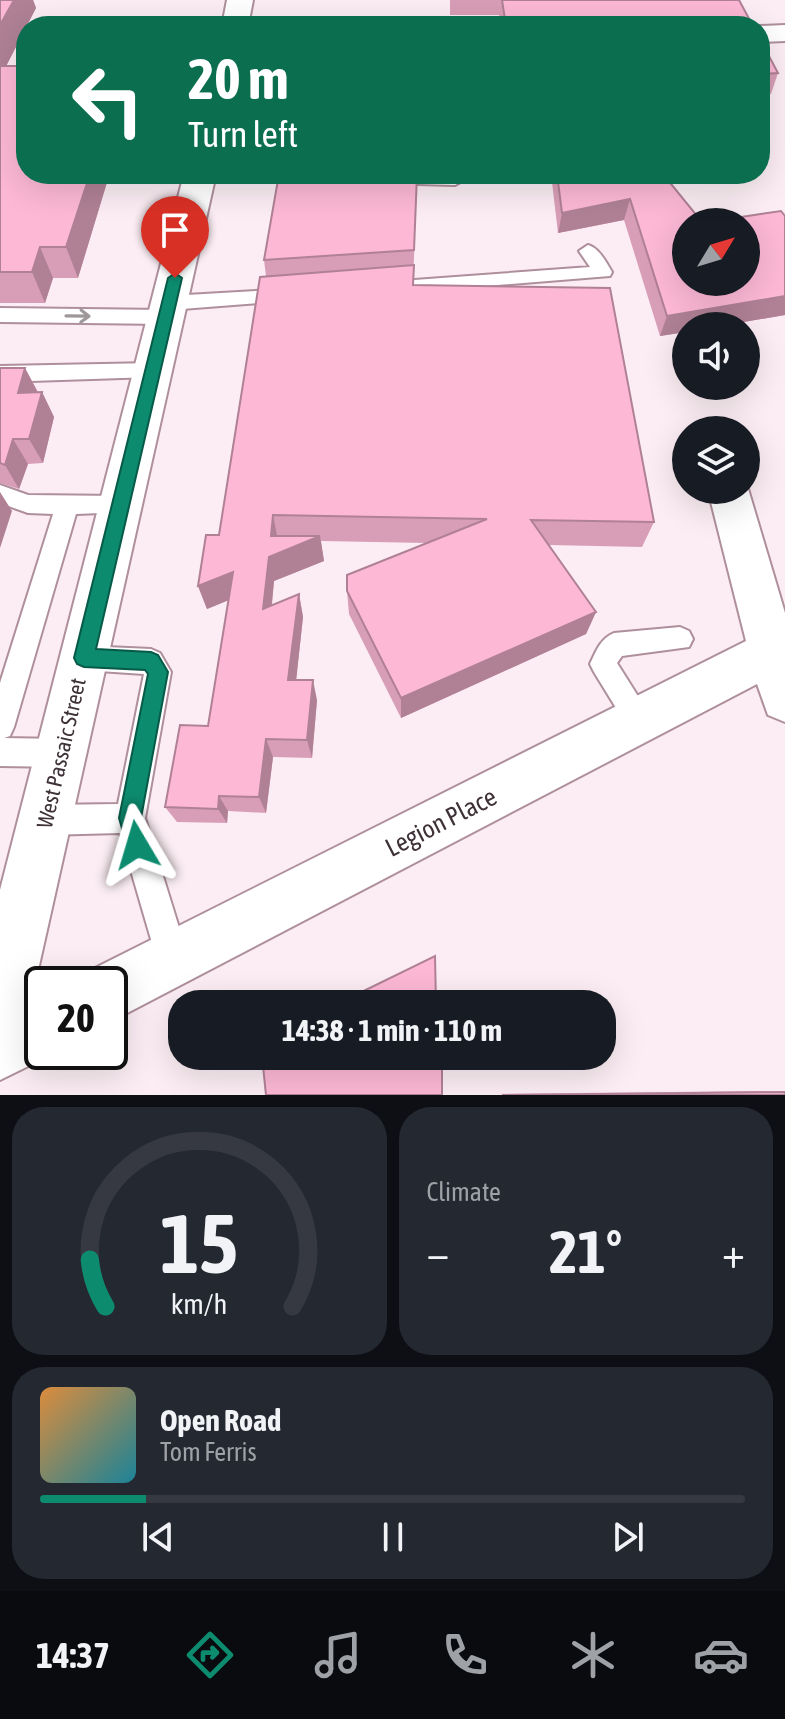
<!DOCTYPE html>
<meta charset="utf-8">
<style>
:root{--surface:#171b24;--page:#242831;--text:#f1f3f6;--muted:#9ea1a6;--line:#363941;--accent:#0c8b6f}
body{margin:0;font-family:"Asap Condensed",sans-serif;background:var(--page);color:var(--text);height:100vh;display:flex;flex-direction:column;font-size:30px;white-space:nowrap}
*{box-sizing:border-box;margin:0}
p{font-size:26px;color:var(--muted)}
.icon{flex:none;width:44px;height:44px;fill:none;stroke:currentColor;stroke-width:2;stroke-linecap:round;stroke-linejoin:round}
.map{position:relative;height:1095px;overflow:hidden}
.side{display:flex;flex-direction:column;gap:12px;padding:12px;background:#0d0f14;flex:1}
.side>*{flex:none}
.top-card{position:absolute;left:16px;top:16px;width:754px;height:168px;border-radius:32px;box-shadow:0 8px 32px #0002;background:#0b6e4f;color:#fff;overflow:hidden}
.needle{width:52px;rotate:52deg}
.controls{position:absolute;left:672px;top:208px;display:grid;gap:16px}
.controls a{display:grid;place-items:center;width:88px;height:88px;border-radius:50%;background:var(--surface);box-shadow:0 8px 32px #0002;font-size:40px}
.speed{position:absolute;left:24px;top:966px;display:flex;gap:16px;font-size:40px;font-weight:700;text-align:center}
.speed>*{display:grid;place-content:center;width:104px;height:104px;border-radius:50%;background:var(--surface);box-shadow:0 8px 32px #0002;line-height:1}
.speed .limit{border:4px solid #111;border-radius:12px;background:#fff;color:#111}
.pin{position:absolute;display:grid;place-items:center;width:68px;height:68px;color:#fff;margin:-82px -34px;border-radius:50% 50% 50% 0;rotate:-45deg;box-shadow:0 0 8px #0007}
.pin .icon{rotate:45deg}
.me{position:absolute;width:88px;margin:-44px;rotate:353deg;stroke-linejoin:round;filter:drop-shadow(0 0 6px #0008)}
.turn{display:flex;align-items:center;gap:28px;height:168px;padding:0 40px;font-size:36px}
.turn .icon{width:104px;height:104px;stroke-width:2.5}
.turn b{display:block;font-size:56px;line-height:68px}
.big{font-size:60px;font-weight:700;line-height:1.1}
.side .card{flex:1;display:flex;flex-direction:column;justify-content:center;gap:12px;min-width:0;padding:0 28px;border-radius:32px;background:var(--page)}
.side .dial{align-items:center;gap:0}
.dial svg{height:208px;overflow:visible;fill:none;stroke:var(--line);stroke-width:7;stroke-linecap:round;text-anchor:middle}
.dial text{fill:var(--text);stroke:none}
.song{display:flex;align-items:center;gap:24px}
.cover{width:96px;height:96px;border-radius:12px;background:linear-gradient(135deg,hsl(30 70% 55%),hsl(190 70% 35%))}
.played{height:8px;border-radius:4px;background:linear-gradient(90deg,var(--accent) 15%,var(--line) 15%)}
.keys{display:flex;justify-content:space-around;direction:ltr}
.heat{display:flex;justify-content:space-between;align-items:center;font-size:44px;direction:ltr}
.side .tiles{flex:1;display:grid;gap:12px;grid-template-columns:1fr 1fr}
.card:last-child{grid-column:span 2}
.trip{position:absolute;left:168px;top:990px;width:448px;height:80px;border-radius:32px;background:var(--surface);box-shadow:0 8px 32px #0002;font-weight:700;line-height:80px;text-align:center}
.menu{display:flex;height:128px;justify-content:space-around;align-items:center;background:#090b0e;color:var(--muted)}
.menu .icon{width:56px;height:56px}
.menu .selected{color:var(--accent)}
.menu b{font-size:36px;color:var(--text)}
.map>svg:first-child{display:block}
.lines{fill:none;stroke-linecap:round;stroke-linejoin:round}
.lane-casing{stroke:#af8f9c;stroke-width:4}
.street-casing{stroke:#af8f9c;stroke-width:4}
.secondary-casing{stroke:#af8f9c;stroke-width:4}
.lane{fill:#fff;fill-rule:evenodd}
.street{fill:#fff;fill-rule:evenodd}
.secondary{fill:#fff;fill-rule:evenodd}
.wall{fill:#d99eb7}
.shaded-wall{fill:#b08195}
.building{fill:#fcb8d5;stroke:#b08195;stroke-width:2}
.oneway{stroke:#9e989b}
.route{fill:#0c8b6f;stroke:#085a48;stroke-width:2}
.labels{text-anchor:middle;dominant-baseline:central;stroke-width:6;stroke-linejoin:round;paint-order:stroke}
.street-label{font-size:22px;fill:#3e3137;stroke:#fff}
.near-street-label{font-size:26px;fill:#3e3137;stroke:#fff}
</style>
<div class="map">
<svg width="785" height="1095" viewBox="0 0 785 1095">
<rect width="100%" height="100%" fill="#fbedf3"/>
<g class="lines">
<g class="lane-casing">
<path id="lane" d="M315 174V181L309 182 199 180 191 175Z
M386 174 455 175 464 180 455 185 380 183 377 179Z
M588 245C599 248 606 262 612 272L610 276 387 294 377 288 387 282 590 267 579 251Z
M290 289 297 290 300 295 297 300 169 310 159 303 169 296Z
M0 308 165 310 175 317 165 324 0 322Z
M153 363 160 365 163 370 160 375 153 377 0 382V366Z
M0 485 28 495 120 496 128 498 132 505 128 512 76 514 14 727 10 736 4 738 61 739 71 743 75 753 71 763 61 767 0 766V683L53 514 28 513 0 503Z
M680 627 689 631 693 639 689 647 622 656 617 663 653 720 649 729 639 733 629 729 594 672 590 664C596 651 601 638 614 633Z
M84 646 151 649 160 653 171 672 145 818 189 960 184 971 173 976 162 971 157 960 120 833 45 835 35 830 30 820 35 810 45 805 118 804 144 674 84 670 75 666 71 658 75 650Z"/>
</g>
<g class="street-casing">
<path id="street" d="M785 25V41L760 42V26Z
M746 482 785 613V722L768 715 757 684 110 1022V984H84L89 971 746 641 708 490H746Z
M42 997V1052H57L0 1080V1016Z"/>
</g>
<g class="secondary-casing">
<path id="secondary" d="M227 0H253L248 26H222Z
M184 174H216L30 1006 21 1027 0 1036V890Z"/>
</g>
<use href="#lane" class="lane"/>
<use href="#street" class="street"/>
<use href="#secondary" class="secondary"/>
</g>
<path class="wall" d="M0 0H33L36 8 6 66 26 174H130L129 179H108L78 278H53L45 303H0Z
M450 0H739L753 26H501L499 15H450Z
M760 39 778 73 771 94H760Z
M417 174 413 285 654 522 642 547 549 545 596 612 586 634 401 718 349 614 347 591 427 543 321 541 324 561 274 581 272 605 299 594 303 617 296 680 317 700 312 758 273 757 266 813 228 811 227 823 177 822 165 807 208 726 229 600 207 609 198 586 219 535 266 276 264 260Z
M551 174H663L686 282 785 216V315L720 326H686V332L660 336 624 220 558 233Z
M0 368H25L38 392H42L54 417 43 463 28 464 19 489 0 483Z
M763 1091 785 1092V1095L496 1094Z"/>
<path class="shaded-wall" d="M14 0H33L36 8 0 78V25Z
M90 174H107L108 179 78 278 66 247Z
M630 199 624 220 558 233 562 213Z
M40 247 53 278 45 303 32 272Z
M785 296V315L720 326H686V332L660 336 667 316Z
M25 368 38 393H18Z
M42 392 54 417 43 463 29 439Z
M13 439 28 464 19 489 5 465Z
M0 492 12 511 0 548Z
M273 515 278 540 320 536 324 561 274 581 269 631 263 609Z
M233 572 241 595 207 609 198 586Z
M299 594 303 617 294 700 288 680Z
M596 612 586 634 401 718V698Z
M313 680 317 700 312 758 307 740Z
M266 739 273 757 266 813 259 797Z
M219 796 228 811 227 823 218 809Z"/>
<path class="building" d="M0 0H14L0 25Z
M502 0H739L753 26H506Z
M760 39 778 73 760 74Z
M0 66H26V174H90L66 247H40L32 272H0Z
M279 174H417L414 250 264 260Z
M557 174H663L702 222H686V282H746V222H708L781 211 785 216V296L667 316 630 199 562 213Z
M414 265 413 285 610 288 654 522 531 520 596 612 401 698 347 591V575L487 519 273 515 271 536H320L269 557 263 609 299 594 288 680H313L307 740 266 739 259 797 219 796 218 809 165 807 180 725 208 726 233 572 198 586 206 535H219L260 277Z
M0 368H25L18 393 42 392 29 439H13L5 465 0 463Z
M435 956 436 1004H337Z
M262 1056H442V1095H266Z
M785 1092V1095H502Z"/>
<defs><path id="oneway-shaft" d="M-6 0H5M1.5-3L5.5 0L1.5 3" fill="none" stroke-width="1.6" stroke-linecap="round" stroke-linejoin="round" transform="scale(2)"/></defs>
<use class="oneway" href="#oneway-shaft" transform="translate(78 316) rotate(1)"/>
<path class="route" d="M175 273 182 278 96 649 151 652 158 655 168 672 141 818 148 845 145 853 137 856 129 853 119 818 148 674 145 670 84 667 77 664 74 658 168 278Z"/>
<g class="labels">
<g class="street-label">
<text transform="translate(61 753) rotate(-77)">West Passaic Street</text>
</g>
<g class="near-street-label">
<text transform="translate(441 822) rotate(-27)">Legion Place</text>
</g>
</g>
</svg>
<div class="controls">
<a><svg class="needle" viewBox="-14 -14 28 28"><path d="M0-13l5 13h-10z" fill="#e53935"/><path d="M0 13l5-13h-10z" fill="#9ea1a6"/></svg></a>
<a><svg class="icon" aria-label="sound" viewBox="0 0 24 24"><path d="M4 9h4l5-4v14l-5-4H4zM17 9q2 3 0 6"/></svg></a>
<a><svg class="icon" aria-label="layers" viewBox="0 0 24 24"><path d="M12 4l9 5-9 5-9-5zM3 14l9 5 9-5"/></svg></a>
</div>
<div class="speed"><div class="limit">20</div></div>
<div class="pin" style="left:175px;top:278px;background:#d93025"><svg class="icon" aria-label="arrive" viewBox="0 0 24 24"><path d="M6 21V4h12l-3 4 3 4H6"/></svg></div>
<svg class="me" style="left:137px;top:845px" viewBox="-20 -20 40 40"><path d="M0-17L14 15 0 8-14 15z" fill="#0c8b6f" stroke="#fff" stroke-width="4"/></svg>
<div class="trip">14:38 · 1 min · 110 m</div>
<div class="top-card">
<div class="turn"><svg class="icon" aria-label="left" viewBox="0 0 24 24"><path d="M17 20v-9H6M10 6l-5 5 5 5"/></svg><div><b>20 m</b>Turn left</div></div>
</div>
</div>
<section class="side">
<div class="tiles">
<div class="card dial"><svg viewBox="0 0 100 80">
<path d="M14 69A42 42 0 1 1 86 69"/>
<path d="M14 69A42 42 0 0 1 8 51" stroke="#0c8b6f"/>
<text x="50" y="56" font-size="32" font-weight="700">15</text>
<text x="50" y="72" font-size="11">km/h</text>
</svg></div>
<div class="card"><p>Climate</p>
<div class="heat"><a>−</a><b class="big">21°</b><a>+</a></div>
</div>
<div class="card">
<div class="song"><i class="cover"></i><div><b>Open Road</b><p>Tom Ferris</p></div></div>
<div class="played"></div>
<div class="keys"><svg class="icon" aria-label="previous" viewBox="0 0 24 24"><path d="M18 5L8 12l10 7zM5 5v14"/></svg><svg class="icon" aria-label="pause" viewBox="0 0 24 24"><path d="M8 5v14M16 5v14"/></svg><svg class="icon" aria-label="next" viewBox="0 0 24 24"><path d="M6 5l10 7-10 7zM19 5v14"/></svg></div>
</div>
</div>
</section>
<nav class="menu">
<b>14:37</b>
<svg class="icon selected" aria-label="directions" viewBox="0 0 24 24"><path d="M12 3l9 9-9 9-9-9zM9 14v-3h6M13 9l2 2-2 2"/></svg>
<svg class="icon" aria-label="music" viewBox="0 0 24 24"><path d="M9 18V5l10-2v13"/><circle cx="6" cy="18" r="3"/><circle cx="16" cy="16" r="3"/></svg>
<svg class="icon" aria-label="phone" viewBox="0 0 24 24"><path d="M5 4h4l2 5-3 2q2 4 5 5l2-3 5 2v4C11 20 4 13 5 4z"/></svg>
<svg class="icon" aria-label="climate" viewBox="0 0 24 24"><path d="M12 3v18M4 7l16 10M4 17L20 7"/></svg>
<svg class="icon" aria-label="car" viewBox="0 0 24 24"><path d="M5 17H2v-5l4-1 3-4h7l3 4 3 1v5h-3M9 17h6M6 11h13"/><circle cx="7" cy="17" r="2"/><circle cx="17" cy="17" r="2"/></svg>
</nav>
